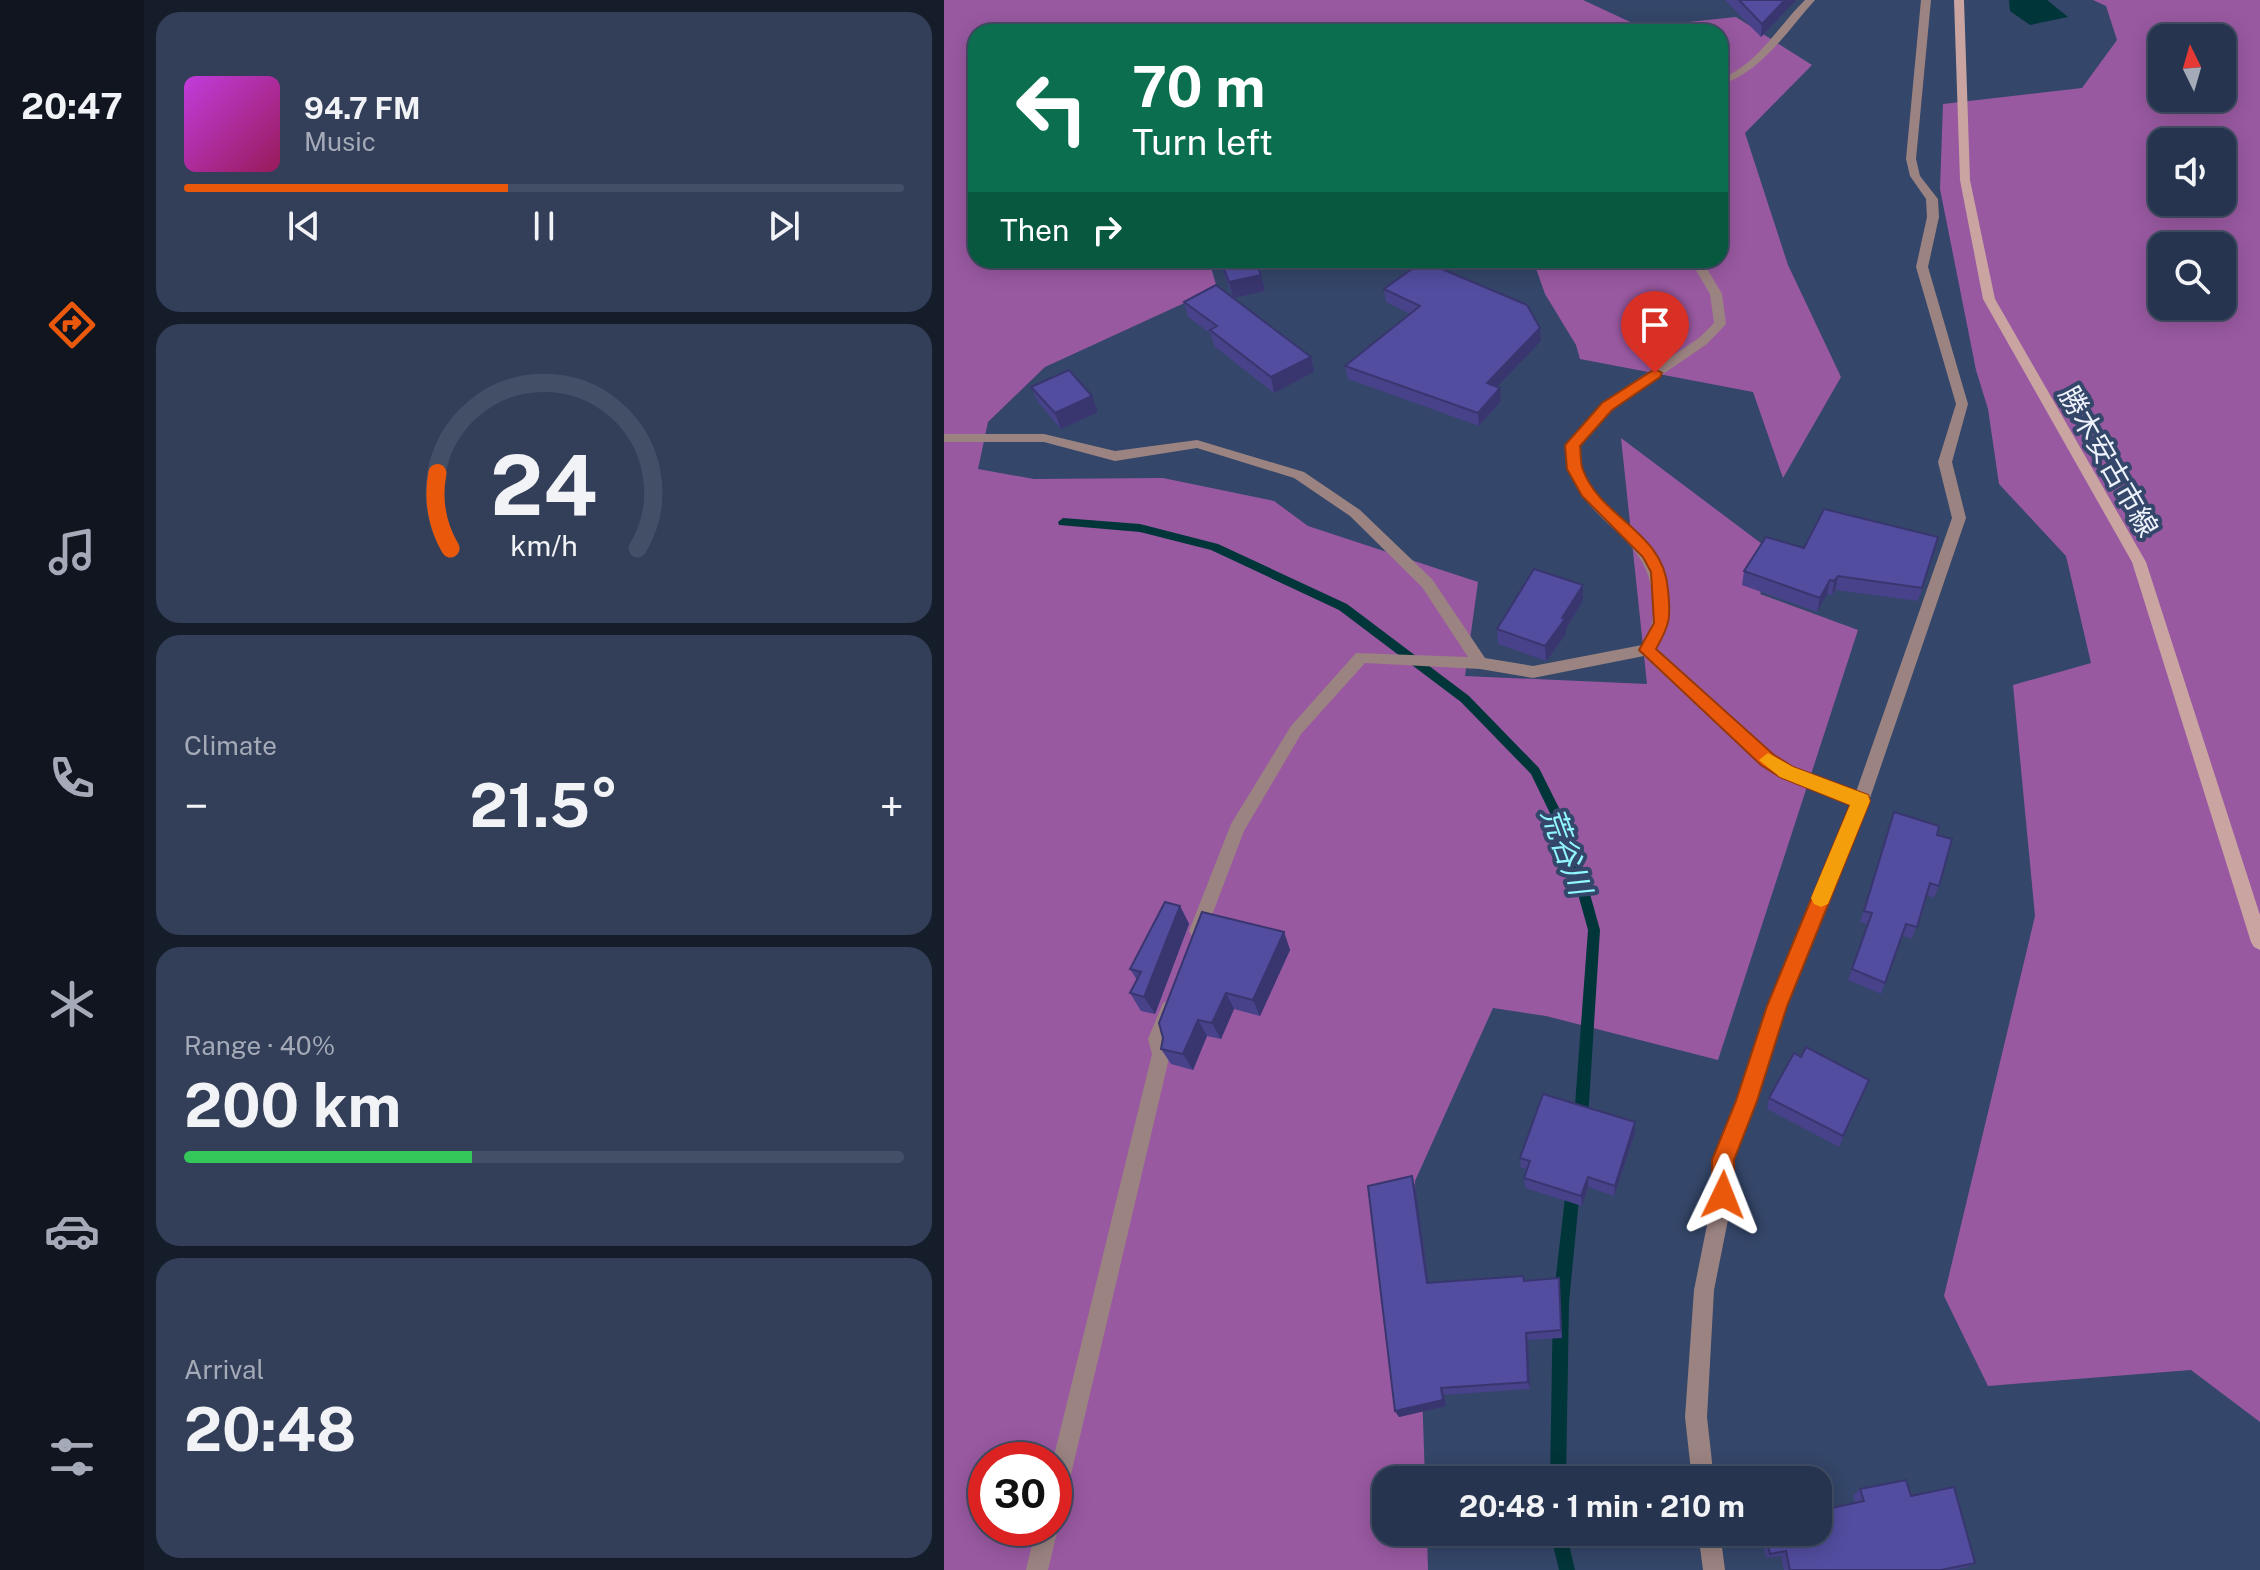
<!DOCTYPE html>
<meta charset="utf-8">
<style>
:root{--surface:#27344f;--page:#333f59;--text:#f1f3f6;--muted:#a4aab7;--line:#434f66;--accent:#ea580c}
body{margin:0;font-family:"Public Sans","Noto Sans JP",sans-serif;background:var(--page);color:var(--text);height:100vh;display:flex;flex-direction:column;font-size:30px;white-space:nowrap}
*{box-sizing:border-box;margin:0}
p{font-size:26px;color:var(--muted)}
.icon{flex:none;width:44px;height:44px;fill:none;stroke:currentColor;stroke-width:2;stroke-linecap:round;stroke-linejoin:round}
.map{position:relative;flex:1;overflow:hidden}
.side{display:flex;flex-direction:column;gap:12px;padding:12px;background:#151d2b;width:800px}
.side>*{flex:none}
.top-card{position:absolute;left:24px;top:24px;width:760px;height:244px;border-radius:24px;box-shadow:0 4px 20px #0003,0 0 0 2px var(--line);background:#0b6e4f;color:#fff;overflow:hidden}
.needle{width:52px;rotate:355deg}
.tools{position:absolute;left:1204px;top:24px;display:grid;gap:16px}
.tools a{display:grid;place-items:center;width:88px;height:88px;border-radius:16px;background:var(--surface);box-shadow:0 4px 20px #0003,0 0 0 2px var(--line);font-size:40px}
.speed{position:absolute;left:24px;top:1442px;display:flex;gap:16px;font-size:40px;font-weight:700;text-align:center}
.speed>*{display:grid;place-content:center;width:104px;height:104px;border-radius:50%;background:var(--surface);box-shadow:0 4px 20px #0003,0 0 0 2px var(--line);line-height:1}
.speed .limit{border:12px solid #d22;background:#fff;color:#111}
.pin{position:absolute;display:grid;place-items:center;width:68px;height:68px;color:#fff;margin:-82px -34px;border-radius:50% 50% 50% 0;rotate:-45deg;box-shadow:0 0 8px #0007}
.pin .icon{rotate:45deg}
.me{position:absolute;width:88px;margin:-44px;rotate:2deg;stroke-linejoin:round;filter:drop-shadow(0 0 6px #0008)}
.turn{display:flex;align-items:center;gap:28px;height:168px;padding:0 32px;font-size:36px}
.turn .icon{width:104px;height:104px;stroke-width:2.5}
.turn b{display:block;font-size:56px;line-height:68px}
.then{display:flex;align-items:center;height:76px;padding:0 32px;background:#0003;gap:16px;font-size:30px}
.big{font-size:60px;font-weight:700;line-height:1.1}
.side .widget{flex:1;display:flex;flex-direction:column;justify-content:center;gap:12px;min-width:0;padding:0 28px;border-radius:24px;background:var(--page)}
.side .dial{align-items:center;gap:0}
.dial svg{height:208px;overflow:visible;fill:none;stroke:var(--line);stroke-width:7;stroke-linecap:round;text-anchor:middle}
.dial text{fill:var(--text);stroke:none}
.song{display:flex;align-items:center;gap:24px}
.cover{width:96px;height:96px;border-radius:12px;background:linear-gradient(135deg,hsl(290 70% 55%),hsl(330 70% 35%))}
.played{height:8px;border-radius:4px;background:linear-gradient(90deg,var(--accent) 45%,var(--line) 45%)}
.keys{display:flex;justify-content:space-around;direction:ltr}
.heat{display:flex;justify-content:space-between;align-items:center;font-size:44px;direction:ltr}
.charge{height:12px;border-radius:6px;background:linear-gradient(90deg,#34c759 40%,var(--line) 0)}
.trip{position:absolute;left:428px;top:1466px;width:460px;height:80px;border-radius:24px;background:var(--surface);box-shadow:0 4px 20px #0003,0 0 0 2px var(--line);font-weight:700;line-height:80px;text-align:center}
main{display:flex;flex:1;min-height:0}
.menu{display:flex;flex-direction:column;width:144px;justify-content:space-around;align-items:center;background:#101520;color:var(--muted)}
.menu .icon{width:56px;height:56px}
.menu .active{color:var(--accent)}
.menu b{font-size:36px;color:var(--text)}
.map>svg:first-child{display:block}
.forest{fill:#9959a1;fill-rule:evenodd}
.water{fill:#003539}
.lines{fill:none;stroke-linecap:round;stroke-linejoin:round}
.stream{fill:#003539;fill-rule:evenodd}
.minor{fill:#9b8381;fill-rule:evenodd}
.secondary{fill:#c9a4a1;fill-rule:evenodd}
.wall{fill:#474289}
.shaded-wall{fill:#39366f}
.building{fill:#524d9f;stroke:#39366f;stroke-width:2}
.route{fill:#ea580c;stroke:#983908;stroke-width:2}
.slow{fill:#f59e0b}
.labels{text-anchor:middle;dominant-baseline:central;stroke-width:8;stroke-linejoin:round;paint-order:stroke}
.street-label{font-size:28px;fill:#edf2fb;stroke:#344669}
.water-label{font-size:30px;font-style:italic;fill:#91f6ff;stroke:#344669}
</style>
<main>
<nav class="menu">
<b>20:47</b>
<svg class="icon active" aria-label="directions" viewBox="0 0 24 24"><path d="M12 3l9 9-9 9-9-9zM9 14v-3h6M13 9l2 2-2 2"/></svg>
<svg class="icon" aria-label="music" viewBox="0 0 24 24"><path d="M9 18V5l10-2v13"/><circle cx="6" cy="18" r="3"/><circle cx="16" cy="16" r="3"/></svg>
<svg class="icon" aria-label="phone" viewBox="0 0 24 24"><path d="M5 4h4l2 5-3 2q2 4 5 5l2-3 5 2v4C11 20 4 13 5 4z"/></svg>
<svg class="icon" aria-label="climate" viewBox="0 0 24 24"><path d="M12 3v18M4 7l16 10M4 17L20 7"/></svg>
<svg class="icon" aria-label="car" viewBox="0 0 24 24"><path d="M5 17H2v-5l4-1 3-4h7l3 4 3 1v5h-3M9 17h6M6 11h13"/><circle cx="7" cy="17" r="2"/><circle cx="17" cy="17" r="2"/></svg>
<svg class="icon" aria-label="filters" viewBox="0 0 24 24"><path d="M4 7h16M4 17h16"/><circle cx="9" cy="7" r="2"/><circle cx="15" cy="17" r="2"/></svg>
</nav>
<section class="side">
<div class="widget">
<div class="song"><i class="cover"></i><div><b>94.7 FM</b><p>Music</p></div></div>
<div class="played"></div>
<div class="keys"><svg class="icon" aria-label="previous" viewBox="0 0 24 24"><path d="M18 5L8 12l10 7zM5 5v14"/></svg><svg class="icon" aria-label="pause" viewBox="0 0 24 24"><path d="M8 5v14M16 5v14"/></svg><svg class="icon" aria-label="next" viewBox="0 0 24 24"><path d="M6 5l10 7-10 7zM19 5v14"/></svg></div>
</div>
<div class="widget dial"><svg viewBox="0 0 100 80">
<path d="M14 69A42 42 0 1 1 86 69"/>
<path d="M14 69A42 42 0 0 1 9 40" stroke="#ea580c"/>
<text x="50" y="56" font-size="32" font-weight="700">24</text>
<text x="50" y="72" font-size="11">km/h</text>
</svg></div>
<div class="widget"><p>Climate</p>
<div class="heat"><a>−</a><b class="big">21.5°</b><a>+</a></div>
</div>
<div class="widget"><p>Range · 40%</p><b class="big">200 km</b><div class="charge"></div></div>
<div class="widget"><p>Arrival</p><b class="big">20:48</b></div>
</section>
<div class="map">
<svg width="1316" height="1570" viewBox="0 0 1316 1570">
<rect width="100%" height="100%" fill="#344669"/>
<path class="forest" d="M0 0H639L697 27 792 17 868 65 801 133 844 265 897 377 839 478 809 392 636 359 632 345 601 294 589 260H776V32H32V260H265L273 288 101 367 44 422 34 469 90 479 219 478 330 501 364 526 534 582 521 676 703 684 677 438 834 556 816 594 914 630 774 1060 602 1016 549 1008 471 1181 481 1480H442V1532H483L484 1570H0ZM42 1460H110V1528H42Z
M1149 0H1316V1422L1247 1370 1044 1386 1000 1296 1091 916 1069 685 1147 663 1122 556 1055 484 1044 409 1032 370 996 189 999 104 1138 88 1173 40 1162 6ZM1218 38H1278V98H1218ZM1218 142H1278V202H1218ZM1218 246H1278V306H1218Z"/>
<path class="water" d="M1065 0H1103L1124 17 1086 25 1066 11Z"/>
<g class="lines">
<path class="stream" d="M119 518 196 524 274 544 403 604 525 696 595 768 631 840 656 930 644 1119 642 1124 637 1126 632 1124 630 1119 644 930 619 840 587 774 517 702 395 610 267 550 196 532 115 525 114 522Z
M629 1182 634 1184 636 1189 625 1302 622 1480H606L609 1302 622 1189 624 1184Z
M606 1532H622L631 1570H615Z"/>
<path class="minor" d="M861 0H871C843 31 818 72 776 85V79C814 65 833 27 861 0Z
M977 0H987L972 159 976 176 994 199 995 217 984 267 1024 404 1008 462 1022 518 925 801 842 1006 811 1101 789 1160V1195L770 1290 763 1417 770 1480H748L741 1417 750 1290 769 1195V1160L793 1101 824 1006 908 804 837 777 818 765 700 656 589 678 536 669 421 663 357 734 300 831 260 936 254 939 248 936 245 931 287 824 347 726 412 653 524 657 478 587 406 516 350 478 253 448 171 461 100 442H0V434H100L171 451 253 440 360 472 416 510 488 579 541 658 589 666 698 645C709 627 712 612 708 591 700 539 656 528 633 487 625 473 623 460 621 445L658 403 755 338 770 323 766 294 746 260H758L778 294 782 324 763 344 668 409 635 446C636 461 638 474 647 487 659 506 679 519 695 535 726 568 733 610 711 649L830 755 849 767 912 792 1008 518 994 462 1012 404 972 267 983 217 982 199 966 176 962 159Z
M593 29H639L644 32H588Z
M225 1001 231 1003 234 1009 222 1039 226 1054 121 1500 118 1508 110 1511 109 1460 208 1054 204 1039 219 1003Z
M110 1520 114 1528 104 1570H82L92 1528H110Z
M754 1532H776L781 1570H759Z"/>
<path class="secondary" d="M1010 0H1020L1026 180 1051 299 1202 562 1316 915V950L1310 947 1307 942 1188 562 1039 299 1016 180Z"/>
</g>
<path class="wall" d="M781 0H852L817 37Z
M274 260H311L317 275 321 291 289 298 367 357 370 372 330 393 270 346 267 334 244 317 240 302 289 297Z
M440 289 597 341 553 386 557 401 535 426 404 379 401 366 466 314 442 302Z
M87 387 154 412 117 429 94 402Z
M994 537 974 601 891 590 888 595 883 594 873 612 798 585 800 571 860 548Z
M639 585V600L622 629V634L602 661 554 644 553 629Z
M950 812 993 835 995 886 990 898 983 895 968 939 958 936 937 994 904 980 924 925 916 922Z
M236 906 245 924 211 1014 197 1011 186 993 193 980 186 969Z
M340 932 346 950 316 1016 290 1009 277 1039 263 1036 249 1070 227 1064 217 1049Z
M857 1057 925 1080 895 1147 823 1109 825 1098Z
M691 1132 670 1196 644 1187 638 1206 581 1188 580 1178 583 1169 577 1168 576 1158Z
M471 1186 485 1283 580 1281 615 1278 618 1338 584 1340 586 1389 500 1395 502 1406 455 1417 451 1411Z
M916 1489 967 1496 1031 1563 1021 1568 1011 1570H840L837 1556 822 1558 816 1532H874L911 1503 909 1496Z"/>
<path class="shaded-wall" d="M841 0H852L817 37 818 24Z
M317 275 321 291 289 298 285 282Z
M596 328 597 341 544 396 543 383Z
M367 357 370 372 330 393 327 377Z
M556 388 557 401 535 426 534 413Z
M148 396 154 412 117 429 111 413Z
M894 576 891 590 888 595 890 581Z
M886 580 883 594 873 612 876 598Z
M639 585V600L622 629V634L602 661 601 646Z
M236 906 245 924 211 1014 200 997Z
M340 932 346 950 316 1016 309 1000Z
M282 993 290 1009 277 1039 268 1023Z
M254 1020 263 1036 249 1070 239 1054Z
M691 1122V1132L670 1196 671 1186Z
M468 1176 471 1186 486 1292 483 1283Z
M644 1177V1187L638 1206 637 1196Z
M582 1333 584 1340 586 1389 584 1382Z
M497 1388 500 1395 502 1406 455 1417 451 1411Z"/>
<path class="building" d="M795 0H841L818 24Z
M276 260H311L317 275 285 282Z
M479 261 583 305 596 328 543 383 556 388 534 413 401 366 476 306 440 289Z
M272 285 367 357 327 377 266 330 273 326 240 302Z
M125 370 148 396 111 413 87 387Z
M880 509 994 537 978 588 894 576 890 581 886 580 876 598 800 571 822 537 860 548Z
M590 569 639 585 618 618 621 619 601 646 553 629Z
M950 812 995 826 993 835 1008 839 995 886 986 883 973 927 962 924 941 983 908 969 928 913 920 911Z
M221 902 236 906 200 997 186 993 197 972 186 969Z
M258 912 340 932 309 1000 282 993 268 1023 254 1020 239 1054 217 1049 219 1038 215 1023Z
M862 1047 925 1080 899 1136 825 1098 850 1053 857 1057Z
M599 1094 691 1122 671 1186 644 1177 637 1196 580 1178 586 1161 576 1158Z
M468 1176 483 1283 579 1276 580 1281 615 1278 617 1330 582 1333 584 1382 497 1388 499 1400 451 1411 424 1186Z
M962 1480 967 1496 1010 1487 1031 1563 997 1570H846L842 1551 826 1554 821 1532H874V1511L920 1501 916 1489Z"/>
<path class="route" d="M711 369 718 373 716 377 668 410 636 446C637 453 636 463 639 470 657 519 720 531 724 590 727 618 726 624 712 649L830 755 849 767 924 795 926 801 843 1006 813 1101 790 1160V1195L787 1203 779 1206 771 1203 768 1195V1160L792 1101 823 1006 906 805 836 777 817 765 695 650 710 623 707 572 699 557 638 496 623 469 621 445 658 403Z"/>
<path class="slow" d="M824 753 849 767 924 795 926 801 884 904 877 907 870 904 867 898 906 805 836 777 815 760Z"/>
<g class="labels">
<g class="street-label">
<text transform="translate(1165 461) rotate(60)">勝木安古市線</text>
</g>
<g class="water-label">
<text transform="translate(623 851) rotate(70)">荒谷川</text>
</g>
</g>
</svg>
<div class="tools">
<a><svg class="needle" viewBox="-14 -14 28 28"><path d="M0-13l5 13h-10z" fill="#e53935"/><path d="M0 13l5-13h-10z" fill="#a4aab7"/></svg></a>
<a><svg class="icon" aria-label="sound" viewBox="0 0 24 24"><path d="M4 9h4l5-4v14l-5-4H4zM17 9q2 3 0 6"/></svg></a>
<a><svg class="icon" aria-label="search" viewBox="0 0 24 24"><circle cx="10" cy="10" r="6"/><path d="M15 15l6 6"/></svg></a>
</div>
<div class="speed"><div class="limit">30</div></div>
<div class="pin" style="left:711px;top:373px;background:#d93025"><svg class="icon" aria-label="arrive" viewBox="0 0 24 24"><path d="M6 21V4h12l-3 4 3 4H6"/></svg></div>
<svg class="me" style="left:779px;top:1195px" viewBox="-20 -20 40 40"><path d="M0-17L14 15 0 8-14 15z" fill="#ea580c" stroke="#fff" stroke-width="4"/></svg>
<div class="trip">20:48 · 1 min · 210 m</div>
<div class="top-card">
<div class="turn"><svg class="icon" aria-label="left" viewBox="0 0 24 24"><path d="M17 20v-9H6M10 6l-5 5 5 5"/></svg><div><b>70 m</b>Turn left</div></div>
<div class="then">Then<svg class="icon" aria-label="right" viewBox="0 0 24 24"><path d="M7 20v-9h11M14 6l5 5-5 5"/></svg></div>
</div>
</div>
</main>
